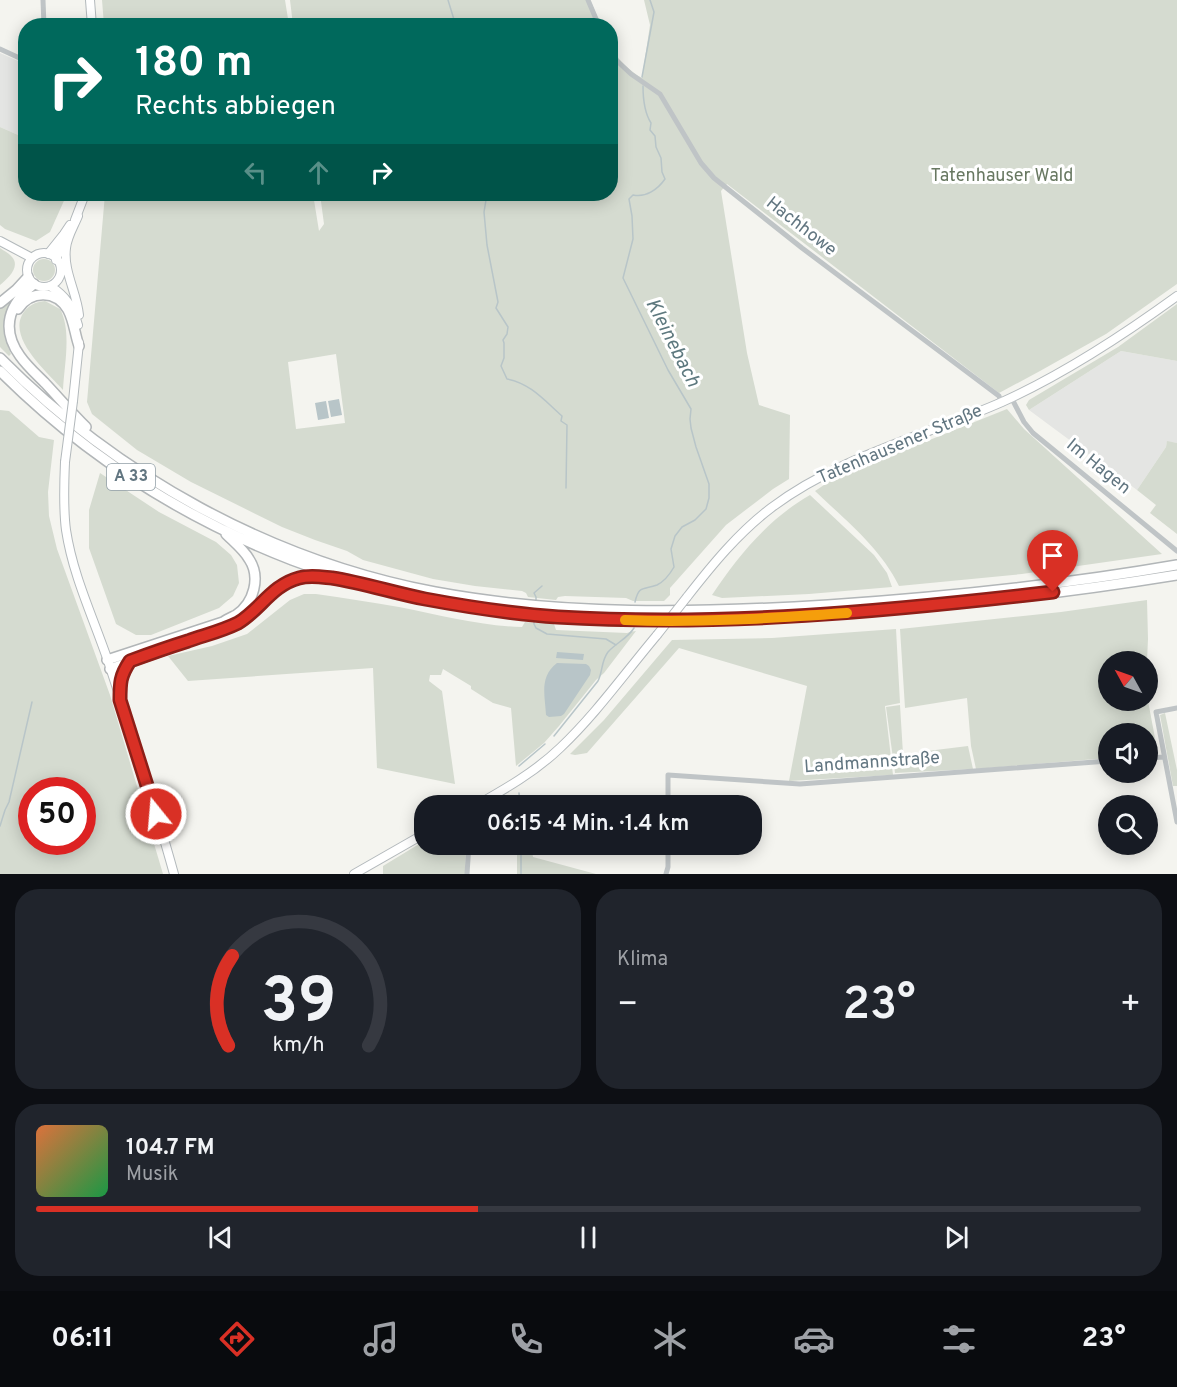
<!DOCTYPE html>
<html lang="de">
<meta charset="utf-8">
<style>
:root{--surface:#171b24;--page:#20242c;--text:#f1f3f6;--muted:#9ea1a6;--line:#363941;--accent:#d93025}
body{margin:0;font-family:Overpass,sans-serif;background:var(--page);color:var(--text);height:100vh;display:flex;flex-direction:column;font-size:22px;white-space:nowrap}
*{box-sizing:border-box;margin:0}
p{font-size:20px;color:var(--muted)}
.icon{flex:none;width:33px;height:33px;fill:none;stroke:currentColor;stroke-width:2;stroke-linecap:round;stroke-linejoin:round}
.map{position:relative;height:874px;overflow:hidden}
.details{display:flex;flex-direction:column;gap:15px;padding:15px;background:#0d0f14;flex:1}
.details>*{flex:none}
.banner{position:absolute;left:18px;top:18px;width:600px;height:183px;border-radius:24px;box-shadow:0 3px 15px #0003;background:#00695c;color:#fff;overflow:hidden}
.needle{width:39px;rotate:310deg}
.tools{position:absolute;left:1098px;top:651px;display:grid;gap:12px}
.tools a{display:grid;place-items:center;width:60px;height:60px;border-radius:50%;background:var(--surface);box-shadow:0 3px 15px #0003;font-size:30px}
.speed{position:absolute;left:18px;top:777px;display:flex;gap:12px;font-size:30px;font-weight:700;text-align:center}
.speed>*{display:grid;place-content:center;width:78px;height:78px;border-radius:50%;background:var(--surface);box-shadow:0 3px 15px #0003;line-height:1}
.speed .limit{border:9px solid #d22;background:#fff;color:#111}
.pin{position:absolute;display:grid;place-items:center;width:51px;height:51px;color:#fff;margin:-62px -26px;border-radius:50% 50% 50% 0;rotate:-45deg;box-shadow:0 0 6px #0007}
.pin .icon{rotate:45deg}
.me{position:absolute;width:66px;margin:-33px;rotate:343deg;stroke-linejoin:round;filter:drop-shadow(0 0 4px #0008)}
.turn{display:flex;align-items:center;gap:21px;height:126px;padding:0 18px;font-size:27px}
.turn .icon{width:78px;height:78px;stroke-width:2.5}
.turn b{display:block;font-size:42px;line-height:51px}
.lanes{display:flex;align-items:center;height:57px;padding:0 18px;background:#0003;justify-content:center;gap:30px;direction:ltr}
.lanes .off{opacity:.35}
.big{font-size:45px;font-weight:600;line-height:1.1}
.details .widget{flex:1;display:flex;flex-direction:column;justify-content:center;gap:9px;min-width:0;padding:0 21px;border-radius:24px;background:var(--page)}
.details .dial{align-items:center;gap:0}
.dial svg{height:156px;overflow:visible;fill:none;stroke:var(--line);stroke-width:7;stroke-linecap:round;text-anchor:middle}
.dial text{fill:var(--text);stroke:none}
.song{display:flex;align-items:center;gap:18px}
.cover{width:72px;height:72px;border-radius:9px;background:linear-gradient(135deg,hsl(20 70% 55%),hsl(140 70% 35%))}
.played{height:6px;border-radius:3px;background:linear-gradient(90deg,var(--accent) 40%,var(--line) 40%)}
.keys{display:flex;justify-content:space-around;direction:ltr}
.heat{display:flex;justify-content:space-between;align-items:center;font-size:33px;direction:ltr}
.details .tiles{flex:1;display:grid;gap:15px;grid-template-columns:1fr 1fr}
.widget:last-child{grid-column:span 2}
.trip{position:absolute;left:414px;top:795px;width:348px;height:60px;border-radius:24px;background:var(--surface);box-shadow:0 3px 15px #0003;font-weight:600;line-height:60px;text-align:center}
.menu{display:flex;height:96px;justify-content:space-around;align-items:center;background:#090b0e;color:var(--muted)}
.menu .icon{width:42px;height:42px}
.menu .active{color:var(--accent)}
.menu b{font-size:27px;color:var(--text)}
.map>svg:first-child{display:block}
.built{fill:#e4e5e3}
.green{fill:#d5dbd0;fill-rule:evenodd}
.water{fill:#b8c5c8}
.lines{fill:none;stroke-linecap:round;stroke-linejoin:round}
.stream{stroke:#b8c5c8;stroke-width:1.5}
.secondary-casing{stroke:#b3b9bc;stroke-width:10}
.highway-casing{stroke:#b2b6b8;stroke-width:12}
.street{stroke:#bfc4c6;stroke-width:5}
.secondary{stroke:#fff;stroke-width:8}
.highway{stroke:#fff;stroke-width:9}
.secondary-bridge-casing{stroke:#b3b9bc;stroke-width:10;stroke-linecap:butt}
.secondary-bridge{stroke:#fff;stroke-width:8}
.route-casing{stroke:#8d1f18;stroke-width:15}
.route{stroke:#d93025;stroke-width:10}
.slow{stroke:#f59e0b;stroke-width:10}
.labels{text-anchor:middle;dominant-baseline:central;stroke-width:6;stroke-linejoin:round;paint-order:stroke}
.shield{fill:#fff;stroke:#919fa7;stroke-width:1.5}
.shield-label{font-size:16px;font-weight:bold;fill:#627681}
.park-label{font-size:18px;fill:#687861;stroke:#fff}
.street-label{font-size:18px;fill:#627681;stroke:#fff}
.water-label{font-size:20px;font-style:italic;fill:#5e797f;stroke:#fff}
</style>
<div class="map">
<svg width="1177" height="874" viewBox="0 0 1177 874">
<rect width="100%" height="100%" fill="#f4f4ef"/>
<path class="built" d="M0 53 25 64V138L0 127Z
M1121 351 1177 361V443L1167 442 1166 447 1137 490 1029 410Z"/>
<path class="green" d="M102 0H285L289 25H104Z
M290 0H590L601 25H293Z
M644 0H1177V284L1106 334 1040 371 999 393 727 184 721 191 747 353 759 405 790 415 789 479 773 489 726 525 670 588V595L664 601H633L626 598 565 596 558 597 556 600 528 597 526 593 522 591 475 586 433 579 363 560 347 551 315 540 282 527 191 482 137 450 92 414 87 402 105 194H313L319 231 324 224 320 194H610L611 46C618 60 628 70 642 78L650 25ZM336 354 345 423 296 429 288 362Z
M0 127 25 138 26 194H67L50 232 36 241 5 229 0 225Z
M0 248C4 251 9 253 12 257 21 267 7 279 0 285Z
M33 270a11 11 0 1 1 22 0a11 11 0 1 1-22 0Z
M16 296C4 316 1 332 11 354L9 356 0 347V308L8 304Z
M45 301 60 309C72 331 64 366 63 390 48 373 9 340 22 315 28 305 35 302 45 301Z
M1177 304V361L1121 351 1029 410 1026 405 1029 400 1118 347Z
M1007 409 1024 429 1162 554 1022 574 899 586C880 547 845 520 815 491L833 479 877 461Z
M0 410 9 411 39 437 54 440 48 492 49 516 57 549 110 695 163 874H0ZM32 790H82V842H32Z
M1167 441 1177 443V534L1150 513 1156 505 1137 490 1166 447Z
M100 473 159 512 216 542 231 555 237 565 239 583 233 596 219 608 151 635H136L116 624 89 548V510Z
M810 495 874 555 887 573 892 587 809 594 722 598 712 595C738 556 768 519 810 495Z
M304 594H316C344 598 371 602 399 607 440 615 480 626 522 627L525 622 554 624 556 630 627 633 630 632 636 631 604 673 596 680 559 726 544 743 516 766 511 708 493 703 471 689V686L443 669 441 675H430L429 681 442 691 455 784 377 768 373 668 188 681 168 656 212 646 247 634 290 600Z
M1147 600 1148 639 1147 661 1108 662V700L1148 701 1158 754 1148 755V734H1108V758L976 769 971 746 967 698 905 708 900 629 1061 612Z
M896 629 900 703 885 706 893 775 789 781 807 686 679 648 587 753 575 755 570 754 604 720 672 640 772 638Z
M900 705 903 754 968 746 973 769 895 773 886 707Z
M1165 713 1177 770V786H1173L1160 715Z
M424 841V844L466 845 465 874H383V866Z
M517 845H531L533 857 596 874H517Z"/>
<path class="water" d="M339 399 342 415 331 417 328 401Z
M326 401 329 418 318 420 315 403Z
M557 652 584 654 583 660 556 658Z
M557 663 586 664 589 666 591 670 590 675 564 714 561 716 549 717 546 715C545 695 539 677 557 663Z"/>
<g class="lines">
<path class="stream" d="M448 0 456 26
M642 77 654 12 650 0
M487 194 484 212 487 245 498 302 496 308 508 327 507 334 503 340 504 343V358L501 366 507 379C530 383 545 401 562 416L561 421 567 425 566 488
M536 602V597L534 593 542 586
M635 602C639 585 643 590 657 585 665 581 670 574 674 567L671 549 675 536 682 527 695 520 706 509 709 498V484L696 447 691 428 690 419 691 409 668 370 623 278 633 239 632 216 629 199 633 195C646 198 658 189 665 179L662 172 661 158 656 147 655 136 650 130 651 123C644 112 643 99 643 86
M534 619V624L536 628 547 634 606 639 616 645
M554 736 598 681C603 671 601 661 608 652 616 643 628 638 634 628
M519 766 545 744
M519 793 520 806
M0 826 5 810 9 802 32 702
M521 844V874"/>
<g class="secondary-casing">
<path id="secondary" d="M90 0 92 26
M78 216C74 226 67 237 66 248 63 271 77 293 79 315
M75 220 85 194
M0 241 32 258
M27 270a17 17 0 1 1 34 0a17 17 0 1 1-34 0Z
M48 254 64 234 70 225
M56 260 58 254 66 239
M50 286C66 296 73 307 78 325
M73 401 79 343
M65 462C64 485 63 507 66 530 73 576 93 617 108 661 131 731 154 802 174 874
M687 597C712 565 738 533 771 508 838 457 925 436 1002 402 1064 374 1122 336 1177 296
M475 806C505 789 535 772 560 748 596 714 625 673 657 635
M354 874 424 834"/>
</g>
<g class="highway-casing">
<path id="highway" d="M34 284C9 304 0 328 20 356 27 366 36 374 45 383 59 398 72 413 86 427
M0 303 16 290 28 277
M18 309C31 290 56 290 68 310 74 321 75 335 79 346
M0 358C117 476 271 561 435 592 565 616 697 613 828 605 945 597 1062 585 1177 565
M0 371C84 455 181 517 292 560 335 576 378 590 424 599 555 625 689 623 823 614 941 607 1060 594 1177 575
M107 660 223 622C227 619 232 617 236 615 254 603 261 577 249 559 244 550 234 542 226 534
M110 669 221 630C231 625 241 621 250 614 280 587 286 573 331 578
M120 700C120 682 120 676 130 661"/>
</g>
<path class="street" d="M43 0 44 26
M588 0 599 26
M0 49 26 61
M610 51 615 59 631 74 660 94 701 163 714 178 802 248 999 396 1001 402
M1011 397 1024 422 1033 433 1177 551
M1177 708 1156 712 1177 822
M1148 758 1164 757
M668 806V775L800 784 1108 761
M467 874 469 844
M666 874 668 867V844"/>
<use href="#secondary" class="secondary"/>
<use href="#highway" class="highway"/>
<g class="secondary-bridge-casing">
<path id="secondary-bridge" d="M65 462 73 401
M657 635 687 597"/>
</g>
<use href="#secondary-bridge" class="secondary-bridge"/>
</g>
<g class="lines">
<g class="route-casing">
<path id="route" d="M156 814 120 700C120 683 120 676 130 661 149 654 169 647 188 641 205 635 222 631 238 623 260 610 272 585 299 578 310 575 321 577 332 578 364 583 394 593 425 599 468 607 514 614 558 617 723 627 889 611 1053 592"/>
</g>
<use href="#route" class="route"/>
<path class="slow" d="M625 620C699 623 773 618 847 613"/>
</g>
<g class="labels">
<rect class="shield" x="107" y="464" width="48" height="26" rx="4.5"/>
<g class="shield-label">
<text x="131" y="477">A 33</text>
</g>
<g class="park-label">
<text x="1002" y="176">Tatenhauser Wald</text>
</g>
<g class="street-label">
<text transform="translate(801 227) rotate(38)">Hachhowe</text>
<text transform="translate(900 445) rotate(-23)">Tatenhausener Straße</text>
<text transform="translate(1098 467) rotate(39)">Im Hagen</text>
<text transform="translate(872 763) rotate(-4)">Landmannstraße</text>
</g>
<g class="water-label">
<text transform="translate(672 343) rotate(63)">Kleinebach</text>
</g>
</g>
</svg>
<div class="tools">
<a><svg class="needle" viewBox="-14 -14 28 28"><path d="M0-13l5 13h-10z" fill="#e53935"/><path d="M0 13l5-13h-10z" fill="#9ea1a6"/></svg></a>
<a><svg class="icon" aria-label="sound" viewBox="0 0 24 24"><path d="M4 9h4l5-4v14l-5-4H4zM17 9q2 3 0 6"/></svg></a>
<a><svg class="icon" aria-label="search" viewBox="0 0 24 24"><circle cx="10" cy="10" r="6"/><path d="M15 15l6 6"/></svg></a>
</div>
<div class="speed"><div class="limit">50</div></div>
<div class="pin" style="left:1053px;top:592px;background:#d93025"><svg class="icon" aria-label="arrive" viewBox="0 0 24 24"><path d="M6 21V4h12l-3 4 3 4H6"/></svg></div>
<svg class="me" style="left:156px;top:814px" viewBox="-20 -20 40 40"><circle r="17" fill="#d93025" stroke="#fff" stroke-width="3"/><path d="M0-11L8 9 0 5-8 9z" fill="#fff"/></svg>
<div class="trip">06:15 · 4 Min. · 1.4 km</div>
<div class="banner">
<div class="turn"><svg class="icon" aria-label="right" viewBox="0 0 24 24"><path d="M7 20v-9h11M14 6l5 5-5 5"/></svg><div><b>180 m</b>Rechts abbiegen</div></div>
<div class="lanes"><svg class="icon off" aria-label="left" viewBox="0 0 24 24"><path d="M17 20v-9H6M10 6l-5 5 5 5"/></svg><svg class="icon off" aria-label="ahead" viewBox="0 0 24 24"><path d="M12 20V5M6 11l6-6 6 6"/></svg><svg class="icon" aria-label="right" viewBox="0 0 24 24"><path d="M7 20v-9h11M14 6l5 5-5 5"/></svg></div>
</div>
</div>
<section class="details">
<div class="tiles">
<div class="widget dial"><svg viewBox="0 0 100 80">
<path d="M14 69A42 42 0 1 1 86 69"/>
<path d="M14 69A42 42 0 0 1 16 23" stroke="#d93025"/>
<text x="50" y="56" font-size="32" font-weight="700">39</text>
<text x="50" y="72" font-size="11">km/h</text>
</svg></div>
<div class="widget"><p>Klima</p>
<div class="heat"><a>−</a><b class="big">23°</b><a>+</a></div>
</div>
<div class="widget">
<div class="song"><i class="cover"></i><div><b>104.7 FM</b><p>Musik</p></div></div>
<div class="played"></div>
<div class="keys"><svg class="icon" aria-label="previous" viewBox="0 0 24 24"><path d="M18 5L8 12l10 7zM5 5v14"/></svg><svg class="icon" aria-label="pause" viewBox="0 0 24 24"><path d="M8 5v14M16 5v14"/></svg><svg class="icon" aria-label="next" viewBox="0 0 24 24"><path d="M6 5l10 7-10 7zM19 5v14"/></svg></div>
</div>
</div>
</section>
<nav class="menu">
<b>06:11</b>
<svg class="icon active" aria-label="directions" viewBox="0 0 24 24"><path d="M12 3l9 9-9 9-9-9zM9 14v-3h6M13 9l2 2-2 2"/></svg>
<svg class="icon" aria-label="music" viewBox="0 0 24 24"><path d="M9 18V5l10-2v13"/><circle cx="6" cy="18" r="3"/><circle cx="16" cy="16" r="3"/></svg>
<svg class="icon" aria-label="phone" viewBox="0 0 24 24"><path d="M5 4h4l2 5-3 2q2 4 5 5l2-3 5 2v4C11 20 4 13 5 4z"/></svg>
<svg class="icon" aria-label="climate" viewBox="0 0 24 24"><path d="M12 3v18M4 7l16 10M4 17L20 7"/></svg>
<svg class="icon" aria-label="car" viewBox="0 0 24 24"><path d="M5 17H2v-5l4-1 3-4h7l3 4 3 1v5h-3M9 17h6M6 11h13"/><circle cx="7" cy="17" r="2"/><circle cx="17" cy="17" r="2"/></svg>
<svg class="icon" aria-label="filters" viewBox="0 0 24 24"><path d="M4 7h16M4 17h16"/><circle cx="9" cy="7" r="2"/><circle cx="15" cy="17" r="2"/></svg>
<b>23°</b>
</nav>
